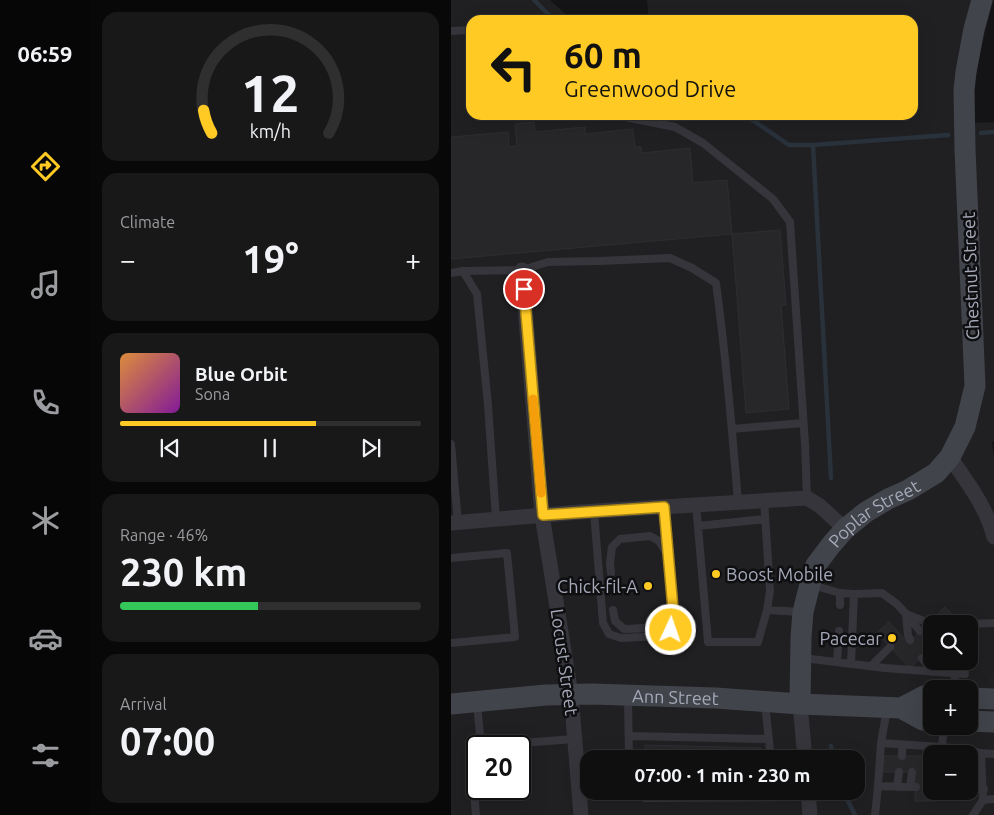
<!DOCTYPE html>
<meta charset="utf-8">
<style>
:root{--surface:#0f0f10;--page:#181819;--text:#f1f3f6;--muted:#9b9c9f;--line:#2f2f30;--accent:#ffca23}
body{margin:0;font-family:Ubuntu,sans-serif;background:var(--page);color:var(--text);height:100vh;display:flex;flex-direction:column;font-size:19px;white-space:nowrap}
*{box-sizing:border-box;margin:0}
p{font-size:16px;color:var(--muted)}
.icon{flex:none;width:28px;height:28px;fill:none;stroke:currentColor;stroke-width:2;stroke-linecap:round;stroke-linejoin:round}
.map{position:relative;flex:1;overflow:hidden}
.sheet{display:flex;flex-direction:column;gap:12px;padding:12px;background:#080809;width:361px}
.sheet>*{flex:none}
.banner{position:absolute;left:15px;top:15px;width:452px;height:105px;border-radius:15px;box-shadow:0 5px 20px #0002,0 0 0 1px var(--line);background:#ffca23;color:#111;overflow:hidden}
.controls{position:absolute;left:472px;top:615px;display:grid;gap:10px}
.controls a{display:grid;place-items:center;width:55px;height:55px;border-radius:10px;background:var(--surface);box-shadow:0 5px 20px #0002,0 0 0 1px var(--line);font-size:25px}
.speed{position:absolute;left:15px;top:735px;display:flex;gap:10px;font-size:25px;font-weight:700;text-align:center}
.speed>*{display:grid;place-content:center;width:65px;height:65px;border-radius:50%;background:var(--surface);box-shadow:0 5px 20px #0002,0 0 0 1px var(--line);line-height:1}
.speed .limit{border:2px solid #111;border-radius:8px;background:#fff;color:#111}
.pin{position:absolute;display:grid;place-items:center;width:42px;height:42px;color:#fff;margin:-21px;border:2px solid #fff;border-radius:50%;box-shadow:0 1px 5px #0007}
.me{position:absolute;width:55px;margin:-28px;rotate:3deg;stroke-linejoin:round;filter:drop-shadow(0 0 4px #0008)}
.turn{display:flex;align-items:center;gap:18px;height:105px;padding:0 15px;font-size:22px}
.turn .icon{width:65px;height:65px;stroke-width:2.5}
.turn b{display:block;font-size:35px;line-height:42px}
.big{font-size:38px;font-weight:700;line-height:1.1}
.sheet .tile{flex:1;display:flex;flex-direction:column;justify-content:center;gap:8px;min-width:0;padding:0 18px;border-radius:15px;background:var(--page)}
.sheet .dial{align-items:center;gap:0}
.dial svg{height:130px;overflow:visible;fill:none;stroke:var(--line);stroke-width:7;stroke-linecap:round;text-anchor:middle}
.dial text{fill:var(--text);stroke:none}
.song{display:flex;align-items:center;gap:15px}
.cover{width:60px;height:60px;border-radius:8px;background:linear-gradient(135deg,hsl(30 70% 55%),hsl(290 70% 35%))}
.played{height:5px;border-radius:2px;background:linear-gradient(90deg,var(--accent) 65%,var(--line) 65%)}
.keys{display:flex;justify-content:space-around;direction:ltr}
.heat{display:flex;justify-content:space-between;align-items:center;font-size:28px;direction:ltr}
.charge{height:8px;border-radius:4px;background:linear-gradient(90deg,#34c759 46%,var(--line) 0)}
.trip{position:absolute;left:129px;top:750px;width:285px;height:50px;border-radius:15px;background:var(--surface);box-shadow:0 5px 20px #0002,0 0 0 1px var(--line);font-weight:700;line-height:50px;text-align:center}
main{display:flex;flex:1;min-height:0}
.dock{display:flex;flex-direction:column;width:90px;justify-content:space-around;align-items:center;background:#060606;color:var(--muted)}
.dock .icon{width:35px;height:35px}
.dock .current{color:var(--accent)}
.dock b{font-size:22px;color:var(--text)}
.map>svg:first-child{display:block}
.built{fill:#202023;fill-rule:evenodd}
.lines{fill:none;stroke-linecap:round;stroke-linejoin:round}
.stream{stroke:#29313b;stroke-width:4.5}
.building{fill:#27272a;stroke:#2e2e32}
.lane{stroke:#35353b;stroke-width:8}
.street{stroke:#35353b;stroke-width:15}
.secondary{stroke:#42444b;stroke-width:21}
.route-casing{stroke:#a68317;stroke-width:12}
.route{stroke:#ffca23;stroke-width:9}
.slow{stroke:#f59e0b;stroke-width:9}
.poi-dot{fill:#ffca23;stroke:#0f0f11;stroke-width:2}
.labels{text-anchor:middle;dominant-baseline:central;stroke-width:5;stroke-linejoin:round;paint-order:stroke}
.street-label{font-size:18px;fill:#a4a8b7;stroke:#0f0f11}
.poi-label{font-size:18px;fill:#a4a8b7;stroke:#0f0f11;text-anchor:end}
</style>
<main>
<nav class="dock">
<b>06:59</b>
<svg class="icon current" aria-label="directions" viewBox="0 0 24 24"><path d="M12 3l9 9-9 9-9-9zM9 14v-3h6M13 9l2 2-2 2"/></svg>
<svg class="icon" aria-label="music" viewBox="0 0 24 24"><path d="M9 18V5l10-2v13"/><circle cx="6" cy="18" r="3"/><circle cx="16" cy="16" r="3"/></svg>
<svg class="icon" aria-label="phone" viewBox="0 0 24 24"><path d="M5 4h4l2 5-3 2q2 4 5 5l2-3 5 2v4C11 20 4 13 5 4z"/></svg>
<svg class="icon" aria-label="climate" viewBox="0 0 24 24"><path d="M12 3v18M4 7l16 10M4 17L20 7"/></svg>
<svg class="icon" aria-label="car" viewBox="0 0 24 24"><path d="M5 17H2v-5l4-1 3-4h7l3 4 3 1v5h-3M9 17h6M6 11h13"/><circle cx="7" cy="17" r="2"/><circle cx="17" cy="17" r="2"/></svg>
<svg class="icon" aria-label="filters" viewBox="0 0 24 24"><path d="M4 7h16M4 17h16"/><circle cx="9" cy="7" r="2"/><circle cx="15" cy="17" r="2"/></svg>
</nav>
<section class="sheet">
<div class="tile dial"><svg viewBox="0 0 100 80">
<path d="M14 69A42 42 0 1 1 86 69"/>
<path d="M14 69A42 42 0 0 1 9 55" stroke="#ffca23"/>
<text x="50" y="56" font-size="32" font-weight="700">12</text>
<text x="50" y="72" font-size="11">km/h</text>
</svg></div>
<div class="tile"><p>Climate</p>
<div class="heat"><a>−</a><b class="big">19°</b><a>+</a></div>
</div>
<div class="tile">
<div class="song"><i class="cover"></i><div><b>Blue Orbit</b><p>Sona</p></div></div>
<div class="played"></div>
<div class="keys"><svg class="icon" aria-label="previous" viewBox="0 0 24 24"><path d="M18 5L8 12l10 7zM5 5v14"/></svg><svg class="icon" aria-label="pause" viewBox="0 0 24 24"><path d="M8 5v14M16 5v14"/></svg><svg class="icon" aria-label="next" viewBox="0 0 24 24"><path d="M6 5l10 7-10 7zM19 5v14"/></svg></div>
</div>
<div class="tile"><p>Range · 46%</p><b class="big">230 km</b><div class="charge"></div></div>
<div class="tile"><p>Arrival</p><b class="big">07:00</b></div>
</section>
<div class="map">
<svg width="543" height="815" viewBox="0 0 543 815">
<rect width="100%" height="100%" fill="#141416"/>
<path class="built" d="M0 0H99L121 20H20V115H462V20H198L196 0H542L524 72 520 123 543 122V441L541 442 543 456V815H0ZM481 624H519V661H481ZM481 689H519V726H481ZM26 746H69V789H26ZM481 754H519V791H481ZM138 759H405V791H138Z"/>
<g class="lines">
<path class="stream" d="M83 0 103 20
M294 115 338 145H362L497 135
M530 133 543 132
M362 145 380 478
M380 746 383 759
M392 791 404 815"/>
</g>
<path class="building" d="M83 122 84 132 134 127V134L182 129 184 147H190L191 153 239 148 242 183 276 180 281 234 0 259V137L57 132 58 147 66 146 64 124Z
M329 230 335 305H330L338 409 295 413 281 234Z
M494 607 508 622 507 624H481V648L459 668 426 633 438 622 457 643Z
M194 745 310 748 309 759H194Z
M433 756H481L482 801H464L465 772H433Z"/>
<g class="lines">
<path class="lane" d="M0 31 20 30
M164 115 224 127 252 143 322 199 339 222 354 444 356 498
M12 271 71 270 97 262 148 261 219 258 241 268 265 283C275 356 281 428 287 502
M0 273 12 271 26 294 37 405 45 519
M281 429 352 423
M0 444 7 523
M313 500 319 591 316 610
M245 504 257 642H307L316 610 350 612
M143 512 152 623 158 634 170 638 213 636 220 630 223 620 213 507
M247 526 314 519
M0 558 56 553 64 637 0 643
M160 573 159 563 161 547 169 539 199 536 208 541 216 554
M361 585 389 593 403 594 431 593 446 604 455 614 478 623
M389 605V593
M162 610 164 621 173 629C199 628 206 630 222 609
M455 614 457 635 459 640
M456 616 469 631
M519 624 543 623
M352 658 434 668 514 674 513 661
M471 658 481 672
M494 661 504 674 503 689
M386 662 388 631
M400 664 403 594
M420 666 439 647
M177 696 178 759
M26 703 30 746
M314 704 320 759
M436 709 430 743 491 747
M493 726 491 747 501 748 530 753 532 800 522 815
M178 736 318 739
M430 743 427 786 465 787
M29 746 123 739
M530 753 543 754
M451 756V745
M446 787 448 772
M459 787 461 772
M519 789H533
M187 791 193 798 343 797 357 796
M532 800 543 799
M25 815 20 756 26 750
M424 815 427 786"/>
<path class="street" d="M71 270 91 515 120 694 130 815
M499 457C516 482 535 506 543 537
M0 523 129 512 356 498 369 506 394 529
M349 704 354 759
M357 791 359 815"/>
<g class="secondary">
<path d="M519 698 543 699"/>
<path id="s1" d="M0 704 95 695 140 694 265 698 349 704 450 708 472 720H481"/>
<path id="s2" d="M349 704 350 637 352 612 359 584 365 565 380 545 394 529 415 512 437 499 457 490 485 473 499 457 514 427 524 386 514 149 513 90 515 72 523 29 531 0"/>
<path d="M450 708 473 696 481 697"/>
<path d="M519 721 543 722"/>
</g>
</g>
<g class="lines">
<g class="route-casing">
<path id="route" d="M73 289 92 515 213 507 223 620 220 630"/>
</g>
<use href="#route" class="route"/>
<path class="slow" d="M82 399 90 493"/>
</g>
<g class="poi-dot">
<circle cx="265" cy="574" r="5"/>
<circle cx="197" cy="586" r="5"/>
<circle cx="441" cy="638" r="5"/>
</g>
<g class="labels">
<g class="street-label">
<text transform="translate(519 276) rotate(-92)">Chestnut Street</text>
<text stroke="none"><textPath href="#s2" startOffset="220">Poplar Street</textPath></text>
<text transform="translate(114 662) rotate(82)">Locust Street</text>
<text stroke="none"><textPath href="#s1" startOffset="225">Ann Street</textPath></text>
</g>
<g class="poi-label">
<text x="275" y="574" text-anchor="start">Boost Mobile</text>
<text x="187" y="586">Chick-fil-A</text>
<text x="431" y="638">Pacecar</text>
</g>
</g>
</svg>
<div class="controls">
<a><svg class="icon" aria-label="search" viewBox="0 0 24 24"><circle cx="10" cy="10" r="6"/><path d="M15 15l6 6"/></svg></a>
<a>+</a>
<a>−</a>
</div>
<div class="speed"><div class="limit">20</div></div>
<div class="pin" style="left:73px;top:289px;background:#d93025"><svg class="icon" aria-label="arrive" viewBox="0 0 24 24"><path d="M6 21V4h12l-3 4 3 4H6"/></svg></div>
<svg class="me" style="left:220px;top:630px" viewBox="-20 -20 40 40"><circle r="17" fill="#ffca23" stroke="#fff" stroke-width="3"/><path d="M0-11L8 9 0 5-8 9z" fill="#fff"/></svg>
<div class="trip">07:00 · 1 min · 230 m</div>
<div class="banner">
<div class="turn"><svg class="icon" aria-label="left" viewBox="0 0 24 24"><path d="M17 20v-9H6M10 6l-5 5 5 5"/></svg><div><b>60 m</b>Greenwood Drive</div></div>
</div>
</div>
</main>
